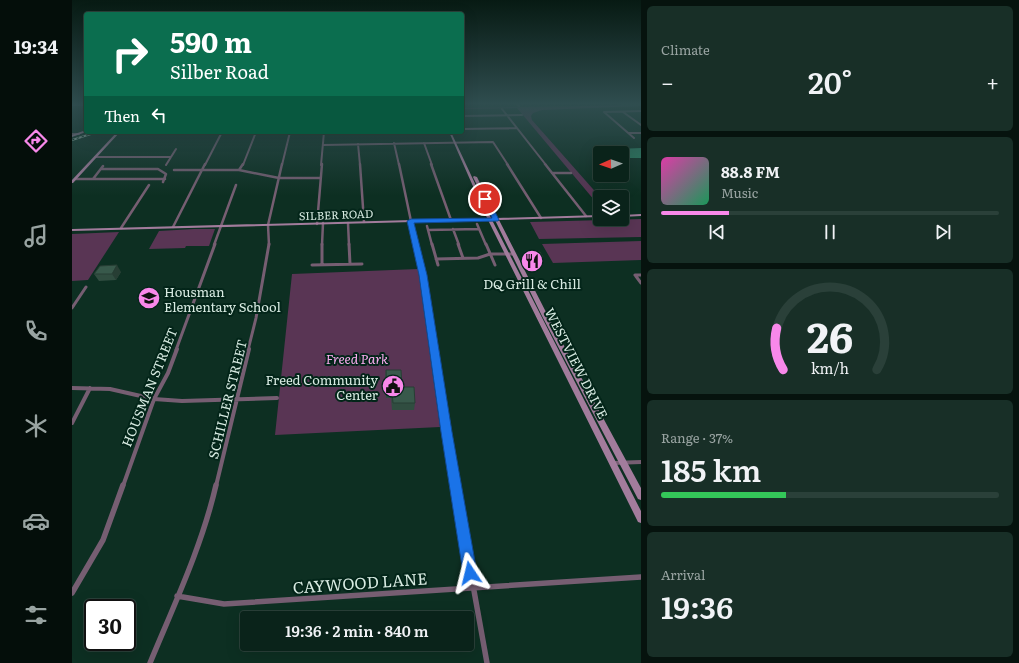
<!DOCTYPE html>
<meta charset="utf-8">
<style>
:root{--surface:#0a231a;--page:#182f27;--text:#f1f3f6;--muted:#99a4a2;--line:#2a4039;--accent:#f888ea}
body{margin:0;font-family:Literata,serif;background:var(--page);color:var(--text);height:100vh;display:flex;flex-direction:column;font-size:15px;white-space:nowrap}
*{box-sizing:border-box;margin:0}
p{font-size:13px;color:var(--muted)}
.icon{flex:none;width:22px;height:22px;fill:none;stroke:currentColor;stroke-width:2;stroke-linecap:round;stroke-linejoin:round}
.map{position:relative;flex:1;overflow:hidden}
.sheet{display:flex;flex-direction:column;gap:6px;padding:6px;background:#06130e;width:378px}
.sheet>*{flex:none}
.guide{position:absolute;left:12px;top:12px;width:380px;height:122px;border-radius:4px;box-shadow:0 4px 16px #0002,0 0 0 1px var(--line);background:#0b6e4f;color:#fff;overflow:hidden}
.needle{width:26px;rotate:268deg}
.controls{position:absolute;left:521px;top:146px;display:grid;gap:8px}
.controls a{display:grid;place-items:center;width:36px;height:36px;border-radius:4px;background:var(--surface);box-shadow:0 4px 16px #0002,0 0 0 1px var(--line);font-size:20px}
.speed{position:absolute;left:12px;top:599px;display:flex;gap:8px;font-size:20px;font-weight:700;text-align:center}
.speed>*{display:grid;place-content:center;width:52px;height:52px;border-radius:50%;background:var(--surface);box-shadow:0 4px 16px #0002,0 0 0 1px var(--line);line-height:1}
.speed .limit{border:2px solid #111;border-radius:6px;background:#fff;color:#111}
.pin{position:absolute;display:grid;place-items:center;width:34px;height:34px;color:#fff;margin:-17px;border:2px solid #fff;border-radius:50%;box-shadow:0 1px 4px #0007}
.me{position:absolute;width:44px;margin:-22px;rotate:350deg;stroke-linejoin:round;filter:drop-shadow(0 0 3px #0008)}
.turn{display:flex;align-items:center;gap:14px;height:84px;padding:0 20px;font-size:18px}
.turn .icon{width:52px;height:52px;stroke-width:2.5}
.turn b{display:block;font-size:28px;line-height:34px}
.then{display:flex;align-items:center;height:38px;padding:0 20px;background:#0003;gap:8px;font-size:15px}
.big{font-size:30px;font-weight:600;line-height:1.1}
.sheet .tile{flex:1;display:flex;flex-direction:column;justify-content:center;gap:6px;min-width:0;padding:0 14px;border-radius:6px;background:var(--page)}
.sheet .dial{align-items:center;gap:0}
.dial svg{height:104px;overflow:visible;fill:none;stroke:var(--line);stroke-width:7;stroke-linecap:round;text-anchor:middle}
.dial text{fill:var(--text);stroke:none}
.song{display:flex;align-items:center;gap:12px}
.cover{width:48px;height:48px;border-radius:6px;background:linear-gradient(135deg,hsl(320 70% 55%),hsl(150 70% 35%))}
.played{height:4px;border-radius:2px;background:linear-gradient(90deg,var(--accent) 20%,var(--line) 20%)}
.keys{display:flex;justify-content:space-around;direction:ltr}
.heat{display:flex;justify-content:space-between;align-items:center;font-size:22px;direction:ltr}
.charge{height:6px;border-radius:3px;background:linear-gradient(90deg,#34c759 37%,var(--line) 0)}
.trip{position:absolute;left:168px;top:611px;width:234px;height:40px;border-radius:4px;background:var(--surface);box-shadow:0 4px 16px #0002,0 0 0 1px var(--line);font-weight:600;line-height:40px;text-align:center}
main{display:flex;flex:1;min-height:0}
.dock{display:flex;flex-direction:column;width:72px;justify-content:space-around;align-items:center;background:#040e0a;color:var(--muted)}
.dock .icon{width:28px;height:28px}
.dock .selected{color:var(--accent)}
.dock b{font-size:18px;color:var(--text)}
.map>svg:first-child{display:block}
.green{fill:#593554}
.water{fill:#2b8263}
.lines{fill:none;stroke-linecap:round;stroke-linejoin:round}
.stream{stroke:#2b8263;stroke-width:1}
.street-far4{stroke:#765e72;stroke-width:2}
.street-far3{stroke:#765e72;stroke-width:2.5}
.street-far2{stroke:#765e72;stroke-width:3}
.street-far1{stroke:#765e72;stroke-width:4}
.street{stroke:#765e72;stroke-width:5.5}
.secondary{fill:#a27c9c;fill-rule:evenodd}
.rail-casing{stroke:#a3bab0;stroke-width:2}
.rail{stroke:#032519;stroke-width:1;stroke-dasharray:2.5;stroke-linecap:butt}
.wall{fill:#304d40}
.shaded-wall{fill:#273e34}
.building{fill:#38594b;stroke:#273e34}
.route{fill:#1a73e8;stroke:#114b97}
.labels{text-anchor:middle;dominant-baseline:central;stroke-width:4;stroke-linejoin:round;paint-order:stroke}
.far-street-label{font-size:11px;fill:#d8ebe2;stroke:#032519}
.poi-label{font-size:13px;fill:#d8ebe2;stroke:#032519}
.park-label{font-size:13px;font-style:italic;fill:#fcadf1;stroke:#032519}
.street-label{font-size:13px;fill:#d8ebe2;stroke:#032519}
.near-street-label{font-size:16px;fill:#d8ebe2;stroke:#032519}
</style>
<main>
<nav class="dock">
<b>19:34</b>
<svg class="icon selected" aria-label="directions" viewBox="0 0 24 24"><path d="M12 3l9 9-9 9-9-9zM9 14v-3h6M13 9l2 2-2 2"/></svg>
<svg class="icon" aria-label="music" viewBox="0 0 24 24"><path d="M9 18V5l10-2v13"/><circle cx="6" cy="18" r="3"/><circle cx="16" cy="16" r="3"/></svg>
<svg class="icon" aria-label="phone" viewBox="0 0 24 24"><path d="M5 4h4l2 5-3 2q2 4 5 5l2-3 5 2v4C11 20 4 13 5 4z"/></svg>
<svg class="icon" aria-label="climate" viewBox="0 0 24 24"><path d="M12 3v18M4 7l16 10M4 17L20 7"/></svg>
<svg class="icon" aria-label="car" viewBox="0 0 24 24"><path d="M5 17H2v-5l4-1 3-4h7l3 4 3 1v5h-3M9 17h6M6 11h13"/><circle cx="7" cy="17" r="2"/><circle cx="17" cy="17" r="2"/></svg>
<svg class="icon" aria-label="filters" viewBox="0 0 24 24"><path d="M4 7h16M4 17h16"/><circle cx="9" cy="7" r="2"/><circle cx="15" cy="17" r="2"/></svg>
</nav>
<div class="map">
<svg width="569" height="663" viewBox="0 0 569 663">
<rect width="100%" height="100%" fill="#0d2f22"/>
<path class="green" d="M569 105V106L470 110 461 113 459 116 460 120 528 197V207L445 108 390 109V108Z
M569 219V237L467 239 458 222Z
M122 229H143L137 246H114L113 248 77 249 87 231Z
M47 232 16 280 0 281V234Z
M569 241V260L481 263 470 244Z
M346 269 368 427 203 435 220 274Z"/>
<path class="water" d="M569 148V158H555L545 149Z"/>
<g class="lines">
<path class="stream" d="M549 105H569"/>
<path class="street-far4" d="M444 103 447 106
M0 105H14
M430 109 474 165
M532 112 562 138
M532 112 569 111
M551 112 569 125
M390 116 450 115
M390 129 445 128
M557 133H569
M0 134H7
M322 143 327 165
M352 143 360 165
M286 144 288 165
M251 145 421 142 436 165
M23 157H99
M94 165 104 149
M133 165 150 132
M171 165 184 132
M210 165 218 132
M249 165 252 132"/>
<path class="street-far3" d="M288 164 292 222
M327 164 344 245
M359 164 379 220
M435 164 469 218
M473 164 514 216
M29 169H86L94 174 91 182
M102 170H167L207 178H248
M167 170 171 164
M480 173H499
M3 179H93
M21 179 31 166
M276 223 277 245
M245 224 250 164
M405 224 414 245
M355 226 360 245
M101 227 133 164
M49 228 77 185
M381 229 387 245
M356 230 407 229
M142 245 164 185
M197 245 196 225 210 164
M250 245 251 223"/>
<path class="street-far2" d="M277 244 278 264
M344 244 351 275 362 350
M360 244 366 265
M386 244 391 258
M414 244 423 265
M364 259 406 258 418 254H441
M240 265 290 264
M250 265V244
M563 275 569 283
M563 275H569
M0 308 14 287
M104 350 143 244
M176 350 184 318 197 244"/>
<path class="street-far1" d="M362 349 383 486
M0 388 38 389 82 399 110 401 205 398
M0 423 18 388
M541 463 569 462
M51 486 82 399 96 373 105 349
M144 486 177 349"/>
<path class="street" d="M383 485 415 663
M0 593 31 540 51 485
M105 596 152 604 569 577
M78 663C102 605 130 546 144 485"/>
<path class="secondary" d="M14 130V132L0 137V135Z
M45 132H48L1 183H0V180Z
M377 132H379L419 218H421L401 177 402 176 405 177 425 218 528 215V217L427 220 476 316 569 488V500L566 499 470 316 423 220H420L569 511V523L566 522 416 220 0 231V229L415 218Z
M569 214V216L550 217V215Z"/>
<g class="rail-casing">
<path id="rail" d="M0 140 25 132"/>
</g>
<use href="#rail" class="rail"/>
</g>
<path class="wall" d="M455 252 471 257 468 263H455L452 258Z
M49 272 44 280 27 281 22 274Z
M314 370 330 387 343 403 342 410H320L319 398H314L313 377Z"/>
<path class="shaded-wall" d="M45 265 49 272 44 280 40 274Z"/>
<path class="building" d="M455 252H468L471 257H458Z
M45 265 40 274H22L28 266Z
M314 370H329L330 387H342L343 403H321L320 391H315Z"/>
<linearGradient id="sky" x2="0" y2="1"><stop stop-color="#071a13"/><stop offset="0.53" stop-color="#2f4d4f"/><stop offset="1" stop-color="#2f4d4f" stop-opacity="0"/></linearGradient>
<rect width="569" height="196" fill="url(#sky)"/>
<path class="route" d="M413 197 417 199 427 220 426 221 342 223 355 275 380 432 405 573 403 578 398 580 393 578 391 573 369 432 347 275 335 221 339 219 420 218 410 199Z"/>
<defs>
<g id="restaurant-disc" transform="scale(1.15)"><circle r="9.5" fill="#f888ea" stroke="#032519"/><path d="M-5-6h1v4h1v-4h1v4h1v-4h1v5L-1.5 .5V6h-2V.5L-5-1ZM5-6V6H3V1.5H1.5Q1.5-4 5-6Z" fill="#111"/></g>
<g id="school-disc" transform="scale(1.15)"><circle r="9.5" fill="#f888ea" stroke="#032519"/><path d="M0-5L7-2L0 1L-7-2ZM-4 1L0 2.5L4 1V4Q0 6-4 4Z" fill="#111"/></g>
<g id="civic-disc" transform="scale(1.15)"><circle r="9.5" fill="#f888ea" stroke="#032519"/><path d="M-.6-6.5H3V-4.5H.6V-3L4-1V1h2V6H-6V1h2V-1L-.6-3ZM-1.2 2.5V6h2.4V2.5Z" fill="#111"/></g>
</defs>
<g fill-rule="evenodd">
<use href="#restaurant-disc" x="460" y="261"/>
<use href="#school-disc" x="77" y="298"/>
<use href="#civic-disc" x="321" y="386"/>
</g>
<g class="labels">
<g class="far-street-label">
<text transform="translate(264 214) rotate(-2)">SILBER ROAD</text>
</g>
<g class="poi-label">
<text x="460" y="283">DQ Grill &amp; Chill</text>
<text x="92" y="291" text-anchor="start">Housman<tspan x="92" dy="15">Elementary School</tspan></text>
<text x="306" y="379" text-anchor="end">Freed Community<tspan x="306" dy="15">Center</tspan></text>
</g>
<g class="park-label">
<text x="285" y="358">Freed Park</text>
</g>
<g class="street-label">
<text transform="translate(505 363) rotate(63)">WESTVIEW DRIVE</text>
<text transform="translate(77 387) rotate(-68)">HOUSMAN STREET</text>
<text transform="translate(155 399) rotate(-76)">SCHILLER STREET</text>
</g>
<g class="near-street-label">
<text transform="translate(288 582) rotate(-4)">CAYWOOD LANE</text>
</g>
</g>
</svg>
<div class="controls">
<a><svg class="needle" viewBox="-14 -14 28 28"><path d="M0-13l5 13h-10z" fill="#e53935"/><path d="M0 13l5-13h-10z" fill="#99a4a2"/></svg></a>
<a><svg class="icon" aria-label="layers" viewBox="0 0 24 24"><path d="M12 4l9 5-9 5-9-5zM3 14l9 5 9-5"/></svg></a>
</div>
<div class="speed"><div class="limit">30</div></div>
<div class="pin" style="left:413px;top:199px;background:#d93025"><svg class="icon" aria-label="arrive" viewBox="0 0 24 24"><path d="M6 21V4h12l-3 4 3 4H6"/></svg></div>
<svg class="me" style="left:398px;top:573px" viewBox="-20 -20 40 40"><path d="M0-17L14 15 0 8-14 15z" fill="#1a73e8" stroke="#fff" stroke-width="4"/></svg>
<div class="trip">19:36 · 2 min · 840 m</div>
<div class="guide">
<div class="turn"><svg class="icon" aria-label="right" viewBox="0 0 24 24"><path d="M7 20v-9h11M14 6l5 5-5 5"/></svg><div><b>590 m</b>Silber Road</div></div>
<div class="then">Then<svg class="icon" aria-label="left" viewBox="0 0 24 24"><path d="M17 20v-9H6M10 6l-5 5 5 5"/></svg></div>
</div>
</div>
<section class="sheet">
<div class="tile"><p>Climate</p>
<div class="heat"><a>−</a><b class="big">20°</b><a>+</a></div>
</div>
<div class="tile">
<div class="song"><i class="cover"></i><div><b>88.8 FM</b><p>Music</p></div></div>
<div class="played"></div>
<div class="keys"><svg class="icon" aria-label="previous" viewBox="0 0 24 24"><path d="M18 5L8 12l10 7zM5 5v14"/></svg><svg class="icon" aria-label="pause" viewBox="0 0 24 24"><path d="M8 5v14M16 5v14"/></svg><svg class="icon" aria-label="next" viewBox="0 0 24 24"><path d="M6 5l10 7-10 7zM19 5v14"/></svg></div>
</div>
<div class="tile dial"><svg viewBox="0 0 100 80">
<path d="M14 69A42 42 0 1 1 86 69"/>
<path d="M14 69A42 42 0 0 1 9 37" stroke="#f888ea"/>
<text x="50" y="56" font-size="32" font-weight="700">26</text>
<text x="50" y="72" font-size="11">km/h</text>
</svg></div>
<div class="tile"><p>Range · 37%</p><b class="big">185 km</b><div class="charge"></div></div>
<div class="tile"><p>Arrival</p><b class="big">19:36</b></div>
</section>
</main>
